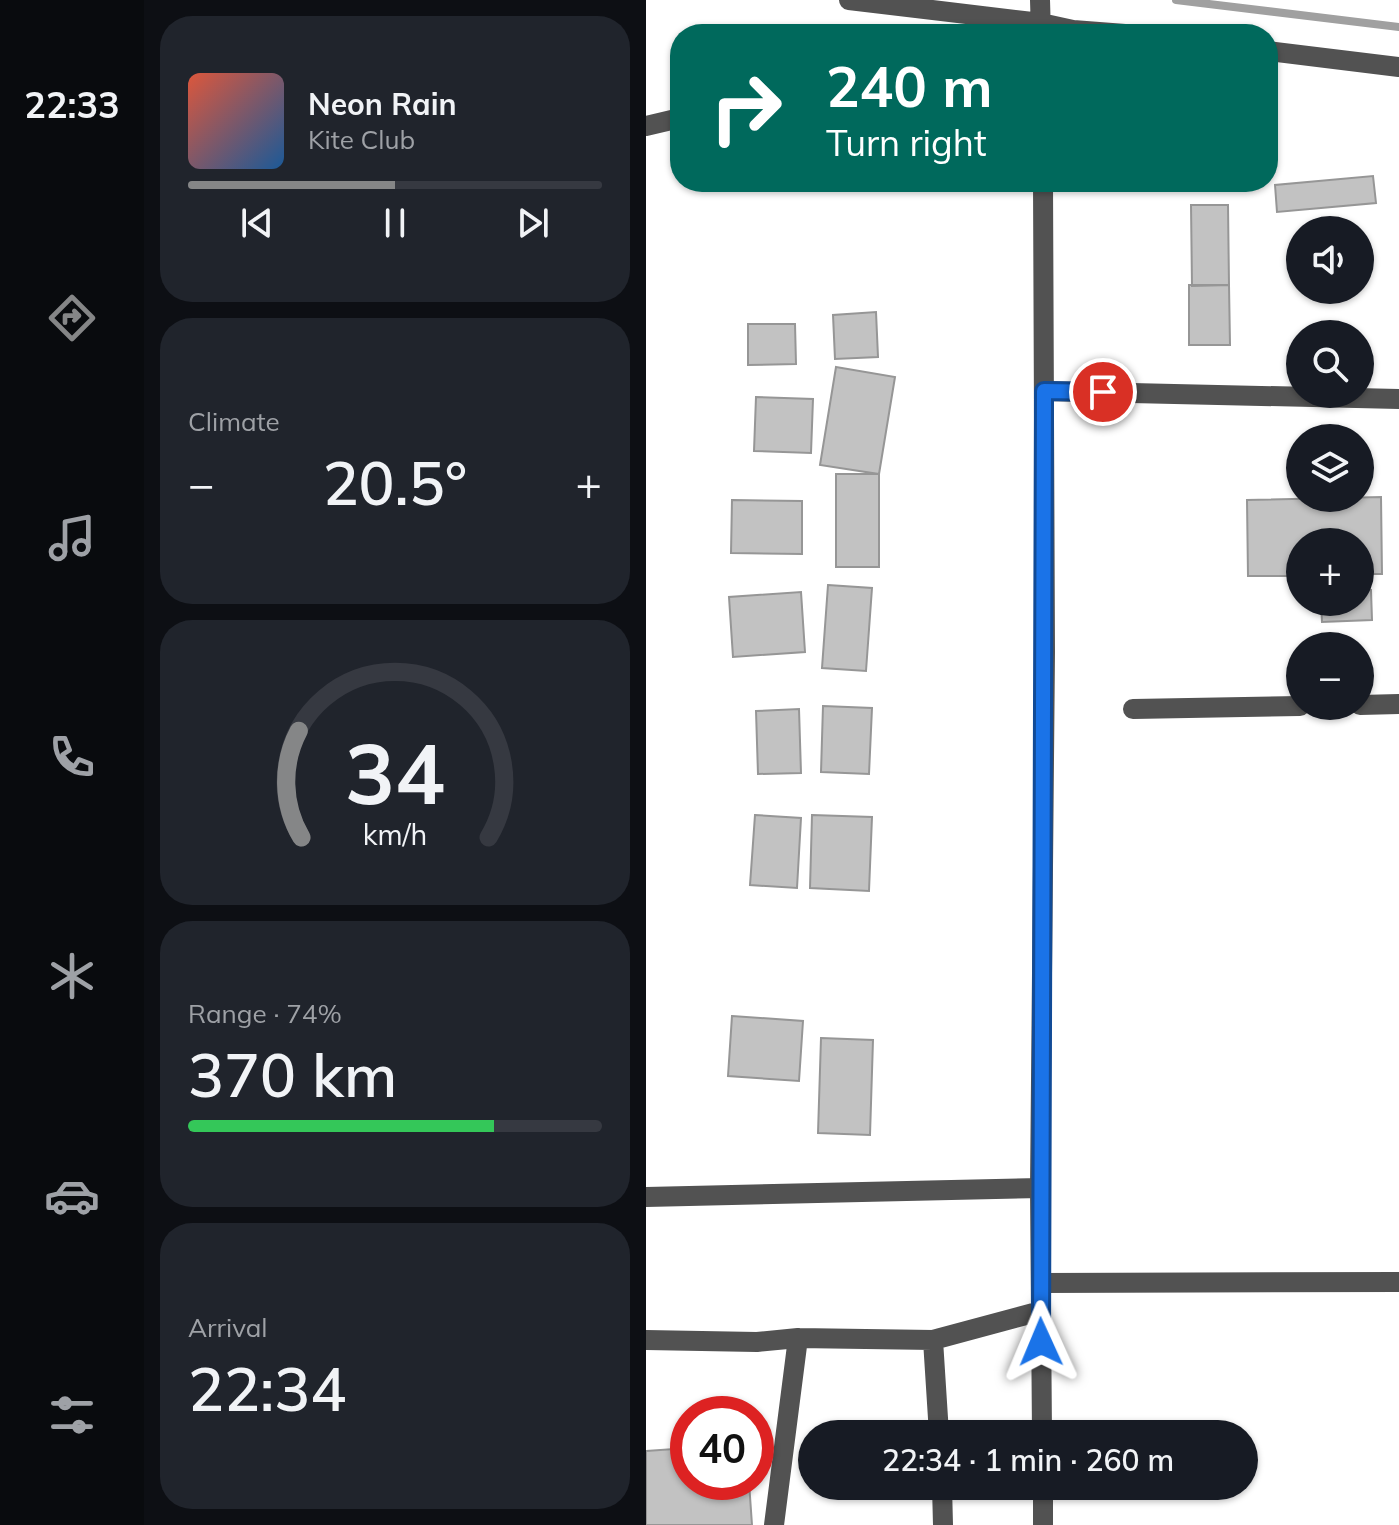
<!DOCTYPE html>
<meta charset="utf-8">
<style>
:root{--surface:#171b24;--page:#20242c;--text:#f1f3f6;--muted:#9ea1a6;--line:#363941;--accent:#858687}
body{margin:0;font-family:Mulish,sans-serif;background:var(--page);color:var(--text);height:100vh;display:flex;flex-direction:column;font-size:30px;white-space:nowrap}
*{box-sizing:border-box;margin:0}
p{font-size:26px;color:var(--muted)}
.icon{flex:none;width:44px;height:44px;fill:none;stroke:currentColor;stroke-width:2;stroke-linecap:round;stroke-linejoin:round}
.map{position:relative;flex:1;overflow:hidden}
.drawer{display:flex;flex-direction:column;gap:16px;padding:16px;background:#0d0f14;width:502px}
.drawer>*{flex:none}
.banner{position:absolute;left:24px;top:24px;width:608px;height:168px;border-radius:32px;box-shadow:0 2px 6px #0004;background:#00695c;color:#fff;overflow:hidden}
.controls{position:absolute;left:640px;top:216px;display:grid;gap:16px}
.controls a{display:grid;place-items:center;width:88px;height:88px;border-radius:50%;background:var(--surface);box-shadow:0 2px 6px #0004;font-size:40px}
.speed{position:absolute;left:24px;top:1396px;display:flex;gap:16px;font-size:40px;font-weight:700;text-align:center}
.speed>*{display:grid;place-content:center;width:104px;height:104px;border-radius:50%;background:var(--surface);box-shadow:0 2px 6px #0004;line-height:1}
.speed .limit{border:12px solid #d22;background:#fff;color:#111}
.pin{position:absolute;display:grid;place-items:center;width:68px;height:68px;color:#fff;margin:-34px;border:4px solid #fff;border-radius:50%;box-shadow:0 2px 8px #0007}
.me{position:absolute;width:88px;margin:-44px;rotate:359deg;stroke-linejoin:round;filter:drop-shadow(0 0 6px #0008)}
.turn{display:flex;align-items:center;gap:28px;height:168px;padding:0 24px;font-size:36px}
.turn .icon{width:104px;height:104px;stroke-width:2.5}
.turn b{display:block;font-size:56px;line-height:68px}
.big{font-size:60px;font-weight:600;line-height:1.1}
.drawer .widget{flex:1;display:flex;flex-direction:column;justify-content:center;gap:12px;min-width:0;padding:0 28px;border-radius:32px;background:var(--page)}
.drawer .dial{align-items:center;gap:0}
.dial svg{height:208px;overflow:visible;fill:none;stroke:var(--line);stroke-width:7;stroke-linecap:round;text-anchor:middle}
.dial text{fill:var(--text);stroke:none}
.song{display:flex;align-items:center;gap:24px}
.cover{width:96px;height:96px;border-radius:12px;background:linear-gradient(135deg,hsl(10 70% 55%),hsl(210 70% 35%))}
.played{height:8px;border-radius:4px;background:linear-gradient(90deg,var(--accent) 50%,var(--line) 50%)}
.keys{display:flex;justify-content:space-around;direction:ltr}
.heat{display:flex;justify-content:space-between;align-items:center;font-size:44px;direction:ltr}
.charge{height:12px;border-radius:6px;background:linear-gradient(90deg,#34c759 74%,var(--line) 0)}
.trip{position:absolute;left:152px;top:1420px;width:460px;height:80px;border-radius:40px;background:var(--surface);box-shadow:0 2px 6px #0004;font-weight:600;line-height:80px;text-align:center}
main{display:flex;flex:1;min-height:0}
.tabs{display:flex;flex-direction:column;width:144px;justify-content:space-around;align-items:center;background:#090b0e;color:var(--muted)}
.tabs .icon{width:56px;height:56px}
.tabs .selected{color:var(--accent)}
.tabs b{font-size:36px;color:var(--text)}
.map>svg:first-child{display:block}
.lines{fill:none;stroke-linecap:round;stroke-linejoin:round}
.stream{stroke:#a0a0a0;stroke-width:8}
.building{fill:#c2c2c2;stroke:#969696;stroke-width:2}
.minor{stroke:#525252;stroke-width:20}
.route-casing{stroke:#114b97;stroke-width:20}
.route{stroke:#1a73e8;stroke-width:14}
</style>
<main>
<nav class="tabs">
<b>22:33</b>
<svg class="icon selected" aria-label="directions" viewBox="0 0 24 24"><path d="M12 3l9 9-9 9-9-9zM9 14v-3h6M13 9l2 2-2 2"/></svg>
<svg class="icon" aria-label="music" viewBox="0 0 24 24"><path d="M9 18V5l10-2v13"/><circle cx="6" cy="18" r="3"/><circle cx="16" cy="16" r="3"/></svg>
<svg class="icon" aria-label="phone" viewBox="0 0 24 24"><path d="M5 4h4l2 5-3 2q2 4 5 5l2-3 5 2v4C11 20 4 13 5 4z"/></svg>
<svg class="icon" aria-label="climate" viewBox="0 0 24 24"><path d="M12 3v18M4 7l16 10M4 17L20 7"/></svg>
<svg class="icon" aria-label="car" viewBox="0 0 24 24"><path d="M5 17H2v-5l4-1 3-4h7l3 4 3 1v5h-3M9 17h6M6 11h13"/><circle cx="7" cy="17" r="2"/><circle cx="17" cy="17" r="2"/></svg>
<svg class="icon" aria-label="filters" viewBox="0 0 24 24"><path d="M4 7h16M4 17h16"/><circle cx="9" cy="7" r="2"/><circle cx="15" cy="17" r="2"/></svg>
</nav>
<section class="drawer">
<div class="widget">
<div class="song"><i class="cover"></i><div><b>Neon Rain</b><p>Kite Club</p></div></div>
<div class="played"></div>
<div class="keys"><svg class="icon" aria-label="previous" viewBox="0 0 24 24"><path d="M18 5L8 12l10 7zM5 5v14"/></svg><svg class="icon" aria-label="pause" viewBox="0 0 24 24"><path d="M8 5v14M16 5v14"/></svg><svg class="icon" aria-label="next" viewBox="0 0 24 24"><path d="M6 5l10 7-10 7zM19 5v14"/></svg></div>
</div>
<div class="widget"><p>Climate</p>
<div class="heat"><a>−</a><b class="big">20.5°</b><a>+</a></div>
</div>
<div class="widget dial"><svg viewBox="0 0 100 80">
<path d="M14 69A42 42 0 1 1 86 69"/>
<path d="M14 69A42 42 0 0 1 13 28" stroke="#858687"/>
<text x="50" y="56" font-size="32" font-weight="700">34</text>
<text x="50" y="72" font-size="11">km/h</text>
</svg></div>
<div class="widget"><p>Range · 74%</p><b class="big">370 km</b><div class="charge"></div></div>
<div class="widget"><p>Arrival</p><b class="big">22:34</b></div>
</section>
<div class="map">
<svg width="753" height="1525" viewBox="0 0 753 1525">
<rect width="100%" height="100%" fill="#fff"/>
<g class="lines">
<path class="stream" d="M530 0 753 27"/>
</g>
<path class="building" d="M727 176 730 203 631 212 629 185Z
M545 205H582L583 285 546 286Z
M543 285H583L584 345H543Z
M230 312 232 357 189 359 187 315Z
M102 324H149L150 364 102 365Z
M190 367 249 377 233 474 174 465Z
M110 397 167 399 165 453 108 451Z
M190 474H233V567H190Z
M735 497 736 574H714V542H654V576H602L601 500Z
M86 500 156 501V554L85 553Z
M182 585 226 588 220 671 176 668Z
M725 590 726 620 676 622 675 602H714V591Z
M155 592 159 652 87 657 83 597Z
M177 706 226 708 223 774 175 772Z
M153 709 155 773 112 774 110 711Z
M109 815 155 818 151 888 104 885Z
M166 815 226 817 223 891 164 888Z
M86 1016 157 1021 153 1081 82 1076Z
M175 1038 227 1040 224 1135 172 1133Z
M42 1448V1482H103L106 1525H0V1451Z"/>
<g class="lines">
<path class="minor" d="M203 0 395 23 427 30 479 34
M394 0 395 34
M622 51 753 67
M0 126 34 118
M398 391 753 399
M714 705 753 704
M487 709 654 706
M0 1197 394 1188
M395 1283 753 1282
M0 1340 111 1342 152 1338 287 1340 395 1311
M287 1340 293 1434
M396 1434 394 1188 399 652 397 182
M296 1486 297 1525
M397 1486V1525
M128 1525 152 1338"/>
</g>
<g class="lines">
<g class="route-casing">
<path id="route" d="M395 1342 398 391 457 392"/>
</g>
<use href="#route" class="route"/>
</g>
</svg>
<div class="controls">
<a><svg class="icon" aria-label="sound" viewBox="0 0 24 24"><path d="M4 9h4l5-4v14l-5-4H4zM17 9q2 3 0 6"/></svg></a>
<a><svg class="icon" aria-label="search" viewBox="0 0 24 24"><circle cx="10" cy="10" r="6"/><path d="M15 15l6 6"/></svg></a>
<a><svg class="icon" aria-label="layers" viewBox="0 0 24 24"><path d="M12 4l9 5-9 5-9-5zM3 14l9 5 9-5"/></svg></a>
<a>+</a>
<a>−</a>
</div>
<div class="speed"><div class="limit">40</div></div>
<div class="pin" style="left:457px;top:392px;background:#d93025"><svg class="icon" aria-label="arrive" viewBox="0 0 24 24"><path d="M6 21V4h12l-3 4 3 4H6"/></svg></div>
<svg class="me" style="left:395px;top:1342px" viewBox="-20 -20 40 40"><path d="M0-17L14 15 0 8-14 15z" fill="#1a73e8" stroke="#fff" stroke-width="4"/></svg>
<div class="trip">22:34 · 1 min · 260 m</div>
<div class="banner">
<div class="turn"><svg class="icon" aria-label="right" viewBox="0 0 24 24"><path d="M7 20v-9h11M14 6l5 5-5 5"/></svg><div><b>240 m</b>Turn right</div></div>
</div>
</div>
</main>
